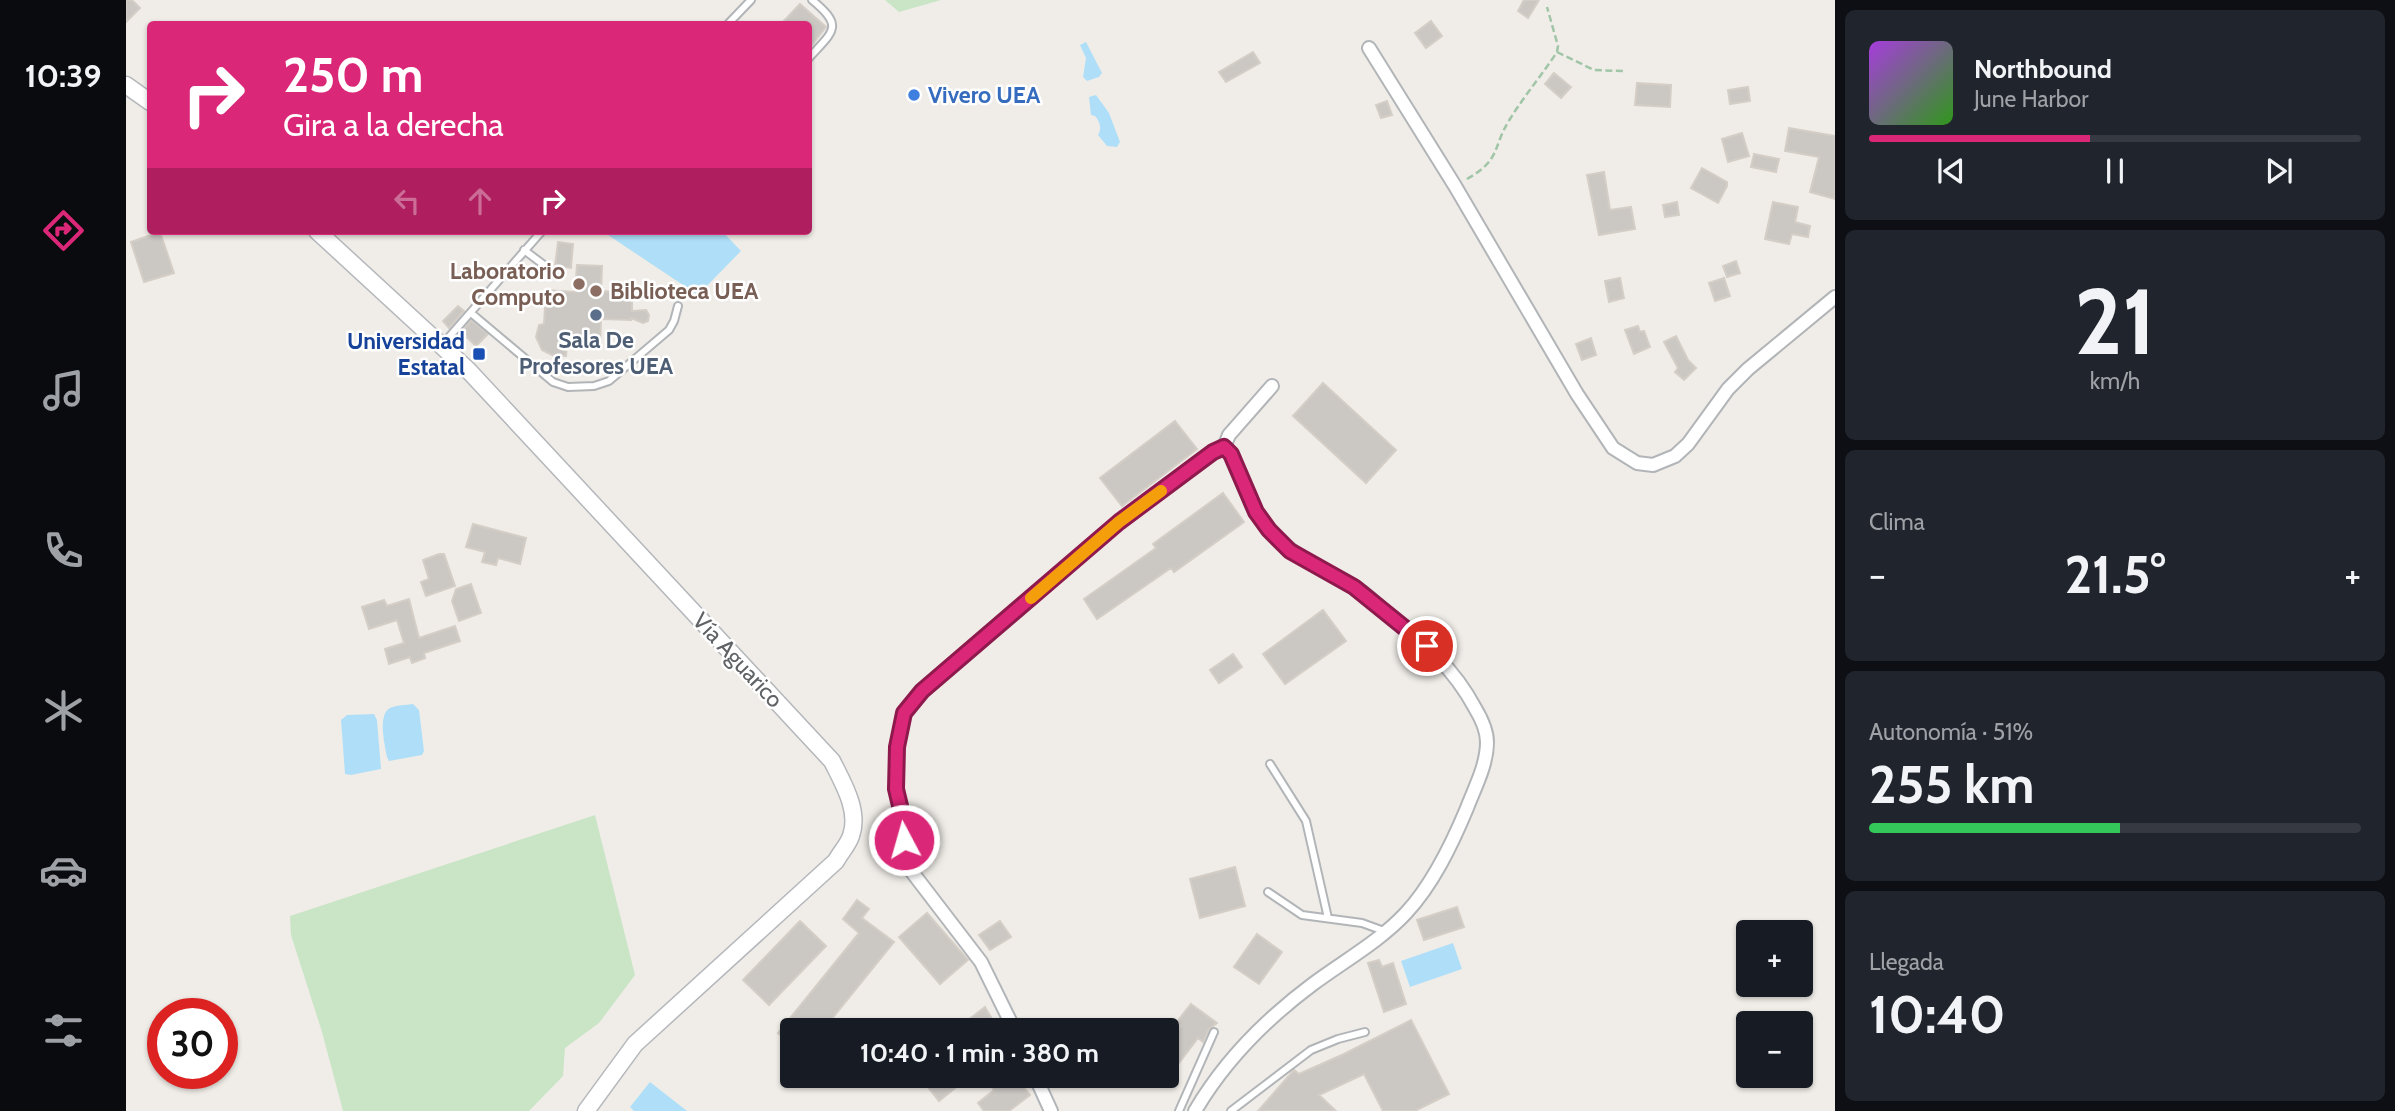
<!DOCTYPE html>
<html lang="es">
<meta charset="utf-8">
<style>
:root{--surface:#171b24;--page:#20242c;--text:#f1f3f6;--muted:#9ea1a6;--line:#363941;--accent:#db2777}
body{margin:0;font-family:Cabin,sans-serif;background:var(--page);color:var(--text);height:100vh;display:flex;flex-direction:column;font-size:26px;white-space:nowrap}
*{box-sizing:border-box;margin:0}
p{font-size:23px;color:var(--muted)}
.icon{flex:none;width:38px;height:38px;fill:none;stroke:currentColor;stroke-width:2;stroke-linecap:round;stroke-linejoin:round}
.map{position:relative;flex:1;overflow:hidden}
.side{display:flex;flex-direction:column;gap:10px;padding:10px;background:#0d0f14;width:560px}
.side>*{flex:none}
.guide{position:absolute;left:21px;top:21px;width:665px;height:214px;border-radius:7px;box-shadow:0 2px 5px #0004;background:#db2777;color:#fff;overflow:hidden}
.tools{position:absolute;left:1610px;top:920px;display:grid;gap:14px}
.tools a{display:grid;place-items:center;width:77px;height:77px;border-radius:7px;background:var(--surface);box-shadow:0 2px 5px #0004;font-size:35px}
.speed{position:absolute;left:21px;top:998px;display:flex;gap:14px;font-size:35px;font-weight:700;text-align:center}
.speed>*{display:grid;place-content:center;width:91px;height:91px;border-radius:50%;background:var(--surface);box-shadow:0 2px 5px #0004;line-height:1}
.speed .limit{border:10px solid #d22;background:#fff;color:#111}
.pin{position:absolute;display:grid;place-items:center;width:60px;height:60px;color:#fff;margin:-30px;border:4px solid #fff;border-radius:50%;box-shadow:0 2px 7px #0007}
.me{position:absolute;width:77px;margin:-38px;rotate:354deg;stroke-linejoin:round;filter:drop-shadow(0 0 5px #0008)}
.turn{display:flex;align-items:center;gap:24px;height:147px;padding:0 21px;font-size:32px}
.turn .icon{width:91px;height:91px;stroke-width:2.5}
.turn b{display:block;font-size:49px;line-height:60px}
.lanes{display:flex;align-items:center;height:66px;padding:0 21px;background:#0003;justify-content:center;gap:35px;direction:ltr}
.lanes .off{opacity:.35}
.big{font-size:52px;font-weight:700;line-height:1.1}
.side .widget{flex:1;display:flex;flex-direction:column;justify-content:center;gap:10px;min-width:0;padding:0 24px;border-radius:10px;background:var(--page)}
.side .dial{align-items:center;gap:0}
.dial b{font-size:91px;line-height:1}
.song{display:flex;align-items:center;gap:21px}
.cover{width:84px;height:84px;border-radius:10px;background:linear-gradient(135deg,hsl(280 70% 55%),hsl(110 70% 35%))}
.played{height:7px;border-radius:4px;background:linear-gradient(90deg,var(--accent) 45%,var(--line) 45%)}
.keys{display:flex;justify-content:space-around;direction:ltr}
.heat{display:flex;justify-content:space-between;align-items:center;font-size:38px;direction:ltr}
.charge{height:10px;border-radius:5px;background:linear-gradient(90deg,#34c759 51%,var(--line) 0)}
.trip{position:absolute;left:654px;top:1018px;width:399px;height:70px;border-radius:7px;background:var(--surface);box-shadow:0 2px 5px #0004;font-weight:700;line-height:70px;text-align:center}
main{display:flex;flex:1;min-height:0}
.tabs{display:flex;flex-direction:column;width:126px;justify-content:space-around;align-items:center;background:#090b0e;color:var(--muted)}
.tabs .icon{width:49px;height:49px}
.tabs .active{color:var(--accent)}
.tabs b{font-size:32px;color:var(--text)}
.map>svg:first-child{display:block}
.green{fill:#c9e5c6}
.water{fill:#afdff8}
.building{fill:#cbc8c4;stroke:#d4cec6;stroke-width:2}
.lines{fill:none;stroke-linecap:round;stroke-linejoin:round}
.lane-casing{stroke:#b2b5b8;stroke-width:10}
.street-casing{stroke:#b2b5b8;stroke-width:16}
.secondary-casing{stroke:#b4b7bb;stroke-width:19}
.path{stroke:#a0c5a7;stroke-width:2.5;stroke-dasharray:7 3.5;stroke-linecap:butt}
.lane{stroke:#fff;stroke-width:6}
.street{stroke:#fff;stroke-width:12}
.secondary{stroke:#fff;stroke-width:16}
.route-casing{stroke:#8e194d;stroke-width:18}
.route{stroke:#db2777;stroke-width:12}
.slow{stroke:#f59e0b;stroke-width:12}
.shop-dot{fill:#3f7fe0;stroke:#fff;stroke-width:2.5}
.education-dot{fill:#8d6e63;stroke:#fff;stroke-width:2.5}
.service-dot{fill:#5c6f8a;stroke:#fff;stroke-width:2.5}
.transit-dot{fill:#1a4fb4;stroke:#fff;stroke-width:2.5}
.labels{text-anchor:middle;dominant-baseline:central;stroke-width:5;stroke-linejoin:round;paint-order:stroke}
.shop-label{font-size:23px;font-weight:bold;fill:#366cbe;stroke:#fff;text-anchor:start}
.education-label{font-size:23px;font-weight:bold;fill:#785e54;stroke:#fff;text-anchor:end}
.service-label{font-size:23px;font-weight:bold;fill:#4e5e75;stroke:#fff}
.transit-label{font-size:23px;font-weight:bold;fill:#164399;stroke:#fff;text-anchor:end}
.street-label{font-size:23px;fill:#5f6366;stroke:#fff}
</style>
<main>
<nav class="tabs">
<b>10:39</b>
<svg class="icon active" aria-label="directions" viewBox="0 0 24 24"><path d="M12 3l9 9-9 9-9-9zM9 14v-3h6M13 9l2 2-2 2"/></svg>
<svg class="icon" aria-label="music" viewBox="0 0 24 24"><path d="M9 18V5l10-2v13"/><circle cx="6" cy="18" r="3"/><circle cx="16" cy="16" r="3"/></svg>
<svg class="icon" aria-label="phone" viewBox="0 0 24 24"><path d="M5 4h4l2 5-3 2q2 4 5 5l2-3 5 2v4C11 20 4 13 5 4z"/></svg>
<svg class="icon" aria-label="climate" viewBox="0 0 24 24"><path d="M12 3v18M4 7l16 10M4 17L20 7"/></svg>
<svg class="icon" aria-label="car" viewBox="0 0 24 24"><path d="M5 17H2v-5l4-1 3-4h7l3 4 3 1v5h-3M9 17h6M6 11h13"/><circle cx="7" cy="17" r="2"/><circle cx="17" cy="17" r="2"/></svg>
<svg class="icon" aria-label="filters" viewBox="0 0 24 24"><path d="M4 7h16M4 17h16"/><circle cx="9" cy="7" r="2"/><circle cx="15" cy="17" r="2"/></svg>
</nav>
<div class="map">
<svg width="1709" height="1111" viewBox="0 0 1709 1111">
<rect width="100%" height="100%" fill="#f0ede8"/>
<path class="green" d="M759 0H815L773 12Z
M469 815 509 975 473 1023 439 1048 437 1076 403 1111H217L196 1032 165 935 164 916Z"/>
<path class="water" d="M960 42 976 73 973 77 961 81 957 77 960 58 954 45Z
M970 95 983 113 994 142 991 147 981 146 972 135C976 128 974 122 969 116L965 115 963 97Z
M476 231H596L615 251 572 295Z
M287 704 293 710 298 751 296 755 263 761 261 757C259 746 251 715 264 708 270 705 281 705 287 704Z
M248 714 251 720 255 769 225 775 219 774 215 720 221 715Z
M1327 943 1336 969 1284 987 1275 961Z
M524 1082 561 1111H508L504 1107Z"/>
<path class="building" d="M0 0H6L14 8 0 22Z
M1398 0H1413L1402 18 1392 11Z
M674 4 700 27 682 50V24H655Z
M1305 21 1316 36 1300 48 1289 33Z
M1127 52 1134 63 1100 82 1093 72Z
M1428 73 1445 87 1435 98 1419 84Z
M1511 83 1545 85 1544 107 1509 105Z
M1622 87 1624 101 1604 104 1602 90Z
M1261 101 1266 115 1255 118 1250 105Z
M1663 128 1709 136V199L1684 192 1693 157 1659 151Z
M1616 133 1623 156 1602 162 1596 139Z
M1628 154 1653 159 1650 172 1625 167Z
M1576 168 1601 182V186L1592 203 1565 188Z
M1478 172 1484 210 1505 207 1509 229 1473 235 1461 175Z
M1551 202 1553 215 1539 217 1537 205Z
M1647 202 1672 207 1669 222 1684 226 1682 237 1666 234 1663 244 1639 239Z
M34 232 48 273 18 282 5 242Z
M432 242 447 244 445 268 429 266Z
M1610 261 1614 273 1601 277 1597 266Z
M451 265 476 266 475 291 506 293V311L520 310 523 315 522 321 517 323 505 318V320L475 319 474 347 441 345 440 356H428L416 350 410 337 413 325 418 324 420 290 449 292Z
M1494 278 1498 298 1483 302 1479 281Z
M1598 278 1604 296 1589 301 1583 283Z
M332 306 338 311 323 328 317 321Z
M345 320 362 334 350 346 335 332Z
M1512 326 1514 332 1518 331 1524 347 1508 354 1499 330Z
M1550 336 1562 360 1570 368 1558 380 1549 372 1552 368 1538 342Z
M1465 338 1470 355 1456 360 1450 344Z
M1197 383 1270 450 1240 483 1167 416Z
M1049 421 1071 449 996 506 974 478Z
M1097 493 1118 522 1048 572 1045 568 971 619 958 599 1030 548 1027 544Z
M347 524 400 538 394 564 372 558 370 565 356 562 359 552 340 547Z
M313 554H318L329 586 300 596 295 582 303 579 297 560Z
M345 584 355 613 333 621 326 601 330 589Z
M283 599 293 638 329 626 334 641 298 653 299 658 286 663 284 657 263 664 259 649 278 643 271 620 243 629 236 607 258 600 261 606Z
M1197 610 1220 641 1159 684 1137 654Z
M1107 654 1116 667 1093 683 1084 670Z
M1109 867 1119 906 1074 918 1064 879Z
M731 900 743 909 736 918 768 942 696 1031H667V1045L652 1033 733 933 717 919Z
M1331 907 1338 927 1298 940 1291 920Z
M801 913 842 960 814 984 773 937Z
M674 921 700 946 643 1005 617 980Z
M874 921 885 937 864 950 853 935Z
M1131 934 1156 952 1133 984 1108 967Z
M1253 960 1256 967 1267 963 1280 1004 1258 1012 1242 963Z
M1065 1004 1091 1023 1083 1029 1077 1042 1072 1038 1050 1067 1041 1061V1044L1055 1026 1050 1023Z
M859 1007 873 1031H828Z
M1285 1020 1323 1094 1289 1111H1257L1238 1074 1193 1095 1210 1111H1132L1168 1070 1173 1074 1218 1054Z
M793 1076H844L813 1101Z
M858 1076H889L904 1095 883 1111H858L852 1103 868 1090Z"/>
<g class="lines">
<g class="lane-casing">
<path id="lane" d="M602 24 625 0
M682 59C707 31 719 27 686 0
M398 250 422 268
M345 313 427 382 442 387 468 386 483 381 543 330 548 321 552 306
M316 345 416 231
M1144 764 1180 821 1202 918
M1142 892 1176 915 1236 923 1258 931
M1053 1111 1088 1032
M1105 1111 1185 1050 1212 1039 1239 1032"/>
</g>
<g class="street-casing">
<path id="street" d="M1243 48 1329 186 1451 394 1487 448 1511 463 1527 465 1549 456 1562 444 1602 389 1622 369 1709 297
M1098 447 1103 435 1146 386
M889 1031 855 962 770 851 780 831 770 789 771 747 778 714 796 691 993 522 1087 452 1098 447 1105 454C1116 479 1125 509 1143 530 1166 557 1197 568 1226 585 1240 593 1251 605 1263 615 1299 644 1327 667 1349 708 1355 718 1361 731 1361 742 1361 765 1349 787 1341 808 1326 844 1307 884 1280 913 1254 941 1218 961 1187 984 1140 1019 1099 1060 1069 1111
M909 1076 925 1111"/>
</g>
<g class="secondary-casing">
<path id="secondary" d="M0 85 24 102
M191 231 342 370 706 761C717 783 734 811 725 836 722 845 714 853 710 861L509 1044 460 1111"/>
</g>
<path class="path" d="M1431 52 1468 70 1497 71
M1341 179C1376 159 1366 147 1384 119 1398 96 1416 75 1431 52L1432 46 1421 7"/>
<use href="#lane" class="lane"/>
<use href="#street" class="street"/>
<use href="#secondary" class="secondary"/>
</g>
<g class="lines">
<g class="route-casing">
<path id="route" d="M778 840 780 831 770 789 771 747 778 713 796 691 993 522 1087 452 1098 447 1105 454 1130 512 1143 530 1164 551 1228 587 1301 646"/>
</g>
<use href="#route" class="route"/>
<path class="slow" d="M905 598 993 522 1035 491"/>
</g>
<circle class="shop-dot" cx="788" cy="95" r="7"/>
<g class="education-dot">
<circle cx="453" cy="284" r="7"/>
<circle cx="470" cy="291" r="7"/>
</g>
<circle class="service-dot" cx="470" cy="315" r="7"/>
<rect class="transit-dot" x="346" y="347" width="14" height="14" rx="3.5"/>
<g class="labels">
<g class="shop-label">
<text x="802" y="95">Vivero UEA</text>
</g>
<g class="education-label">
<text x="439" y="271">Laboratorio<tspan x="439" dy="26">Computo</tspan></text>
<text x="484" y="291" text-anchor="start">Biblioteca UEA</text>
</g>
<g class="service-label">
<text x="470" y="340">Sala De<tspan x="470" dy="26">Profesores UEA</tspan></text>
</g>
<g class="transit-label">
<text x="339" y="341">Universidad<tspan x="339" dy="26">Estatal</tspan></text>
</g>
<g class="street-label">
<text transform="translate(612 660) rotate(47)">Vía Aguarico</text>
</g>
</g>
</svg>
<div class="tools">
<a>+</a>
<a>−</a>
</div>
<div class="speed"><div class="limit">30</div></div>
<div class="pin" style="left:1301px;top:646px;background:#d93025"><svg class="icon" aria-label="arrive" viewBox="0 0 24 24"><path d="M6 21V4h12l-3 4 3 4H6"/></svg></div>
<svg class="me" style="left:778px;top:840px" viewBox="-20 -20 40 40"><circle r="17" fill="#db2777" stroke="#fff" stroke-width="3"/><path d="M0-11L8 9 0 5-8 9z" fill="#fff"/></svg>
<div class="trip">10:40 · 1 min · 380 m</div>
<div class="guide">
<div class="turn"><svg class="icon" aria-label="right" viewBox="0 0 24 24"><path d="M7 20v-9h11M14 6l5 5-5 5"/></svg><div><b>250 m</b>Gira a la derecha</div></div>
<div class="lanes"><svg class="icon off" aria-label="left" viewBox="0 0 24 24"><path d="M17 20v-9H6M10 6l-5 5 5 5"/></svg><svg class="icon off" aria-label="ahead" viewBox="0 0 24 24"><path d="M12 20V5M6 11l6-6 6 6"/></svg><svg class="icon" aria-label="right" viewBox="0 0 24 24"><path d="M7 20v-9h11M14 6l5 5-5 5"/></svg></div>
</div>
</div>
<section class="side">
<div class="widget">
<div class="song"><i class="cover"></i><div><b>Northbound</b><p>June Harbor</p></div></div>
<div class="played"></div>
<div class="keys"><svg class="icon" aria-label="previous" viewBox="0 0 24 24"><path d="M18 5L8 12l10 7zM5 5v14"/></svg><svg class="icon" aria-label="pause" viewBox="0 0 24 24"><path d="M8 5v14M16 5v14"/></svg><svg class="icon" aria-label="next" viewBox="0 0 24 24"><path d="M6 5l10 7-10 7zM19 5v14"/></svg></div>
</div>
<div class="widget dial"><b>21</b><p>km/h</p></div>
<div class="widget"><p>Clima</p>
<div class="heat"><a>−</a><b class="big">21.5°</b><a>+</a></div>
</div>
<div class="widget"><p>Autonomía · 51%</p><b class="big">255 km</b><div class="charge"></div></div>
<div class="widget"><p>Llegada</p><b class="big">10:40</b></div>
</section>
</main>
